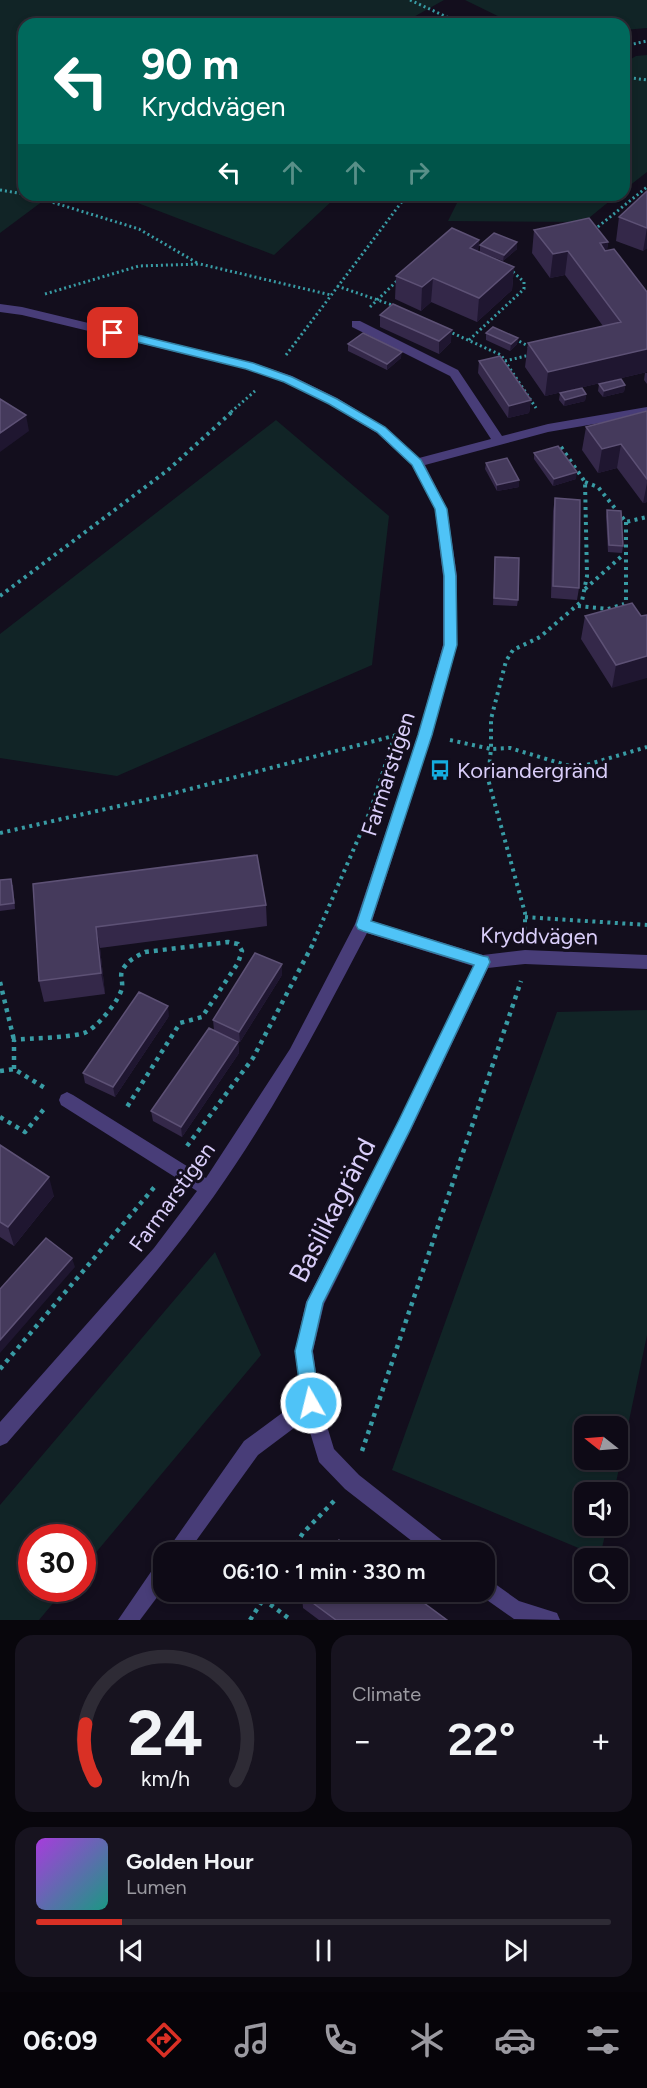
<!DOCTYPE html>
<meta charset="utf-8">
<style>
:root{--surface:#0e0a16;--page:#17131f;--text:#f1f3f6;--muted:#9b9aa1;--line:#2e2b35;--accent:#d93025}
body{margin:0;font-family:Figtree,sans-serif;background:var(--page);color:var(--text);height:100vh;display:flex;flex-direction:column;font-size:22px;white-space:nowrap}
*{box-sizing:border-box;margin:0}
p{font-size:20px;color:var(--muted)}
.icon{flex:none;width:33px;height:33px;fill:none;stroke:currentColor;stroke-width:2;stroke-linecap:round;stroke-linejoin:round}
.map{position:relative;height:1620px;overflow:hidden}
.drawer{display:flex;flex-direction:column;gap:15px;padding:15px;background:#08060c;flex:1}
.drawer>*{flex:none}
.top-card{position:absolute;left:18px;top:18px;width:612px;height:183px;border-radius:18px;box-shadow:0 3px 9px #0003,0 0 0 2px var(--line);background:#00695c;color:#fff;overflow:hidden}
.needle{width:39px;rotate:287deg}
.buttons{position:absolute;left:574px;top:1416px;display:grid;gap:12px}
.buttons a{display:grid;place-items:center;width:54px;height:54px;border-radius:12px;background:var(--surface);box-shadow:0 3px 9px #0003,0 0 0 2px var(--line);font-size:30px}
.speed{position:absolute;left:18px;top:1524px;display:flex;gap:12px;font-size:30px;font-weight:700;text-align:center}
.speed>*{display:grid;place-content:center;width:78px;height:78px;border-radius:50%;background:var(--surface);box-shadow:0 3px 9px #0003,0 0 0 2px var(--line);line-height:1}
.speed .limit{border:9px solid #d22;background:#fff;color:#111}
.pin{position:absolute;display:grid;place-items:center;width:51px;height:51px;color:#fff;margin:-26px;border-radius:12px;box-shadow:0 3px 9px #0006}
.me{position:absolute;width:66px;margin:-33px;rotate:352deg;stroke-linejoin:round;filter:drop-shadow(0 0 4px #0008)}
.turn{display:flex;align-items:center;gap:21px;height:126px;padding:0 24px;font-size:27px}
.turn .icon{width:78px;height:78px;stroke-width:2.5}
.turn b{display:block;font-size:42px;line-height:51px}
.lanes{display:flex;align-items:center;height:57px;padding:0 24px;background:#0003;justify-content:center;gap:30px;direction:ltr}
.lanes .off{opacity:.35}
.big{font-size:45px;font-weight:600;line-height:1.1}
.drawer .widget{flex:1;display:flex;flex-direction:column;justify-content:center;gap:9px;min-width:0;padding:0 21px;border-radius:18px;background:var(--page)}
.drawer .dial{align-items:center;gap:0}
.dial svg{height:156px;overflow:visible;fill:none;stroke:var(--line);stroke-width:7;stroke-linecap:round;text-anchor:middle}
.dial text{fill:var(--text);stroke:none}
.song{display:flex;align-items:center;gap:18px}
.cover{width:72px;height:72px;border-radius:9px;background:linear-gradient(135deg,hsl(280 70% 55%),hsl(170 70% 35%))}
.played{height:6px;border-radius:3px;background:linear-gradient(90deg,var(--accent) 15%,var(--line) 15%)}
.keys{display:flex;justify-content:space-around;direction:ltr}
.heat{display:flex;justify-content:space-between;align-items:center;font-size:33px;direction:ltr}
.drawer .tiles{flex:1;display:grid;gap:15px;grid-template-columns:1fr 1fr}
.widget:last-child{grid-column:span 2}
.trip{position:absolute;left:153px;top:1542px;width:342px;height:60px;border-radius:18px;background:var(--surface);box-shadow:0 3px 9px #0003,0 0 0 2px var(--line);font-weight:600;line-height:60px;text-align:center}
.menu{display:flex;height:96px;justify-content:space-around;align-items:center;background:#060409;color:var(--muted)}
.menu .icon{width:42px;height:42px}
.menu .active{color:var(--accent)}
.menu b{font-size:27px;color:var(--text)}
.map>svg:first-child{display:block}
.green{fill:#112426;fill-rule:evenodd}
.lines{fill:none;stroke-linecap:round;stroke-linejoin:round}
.path-far2{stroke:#389ba4;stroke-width:3;stroke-dasharray:2 3;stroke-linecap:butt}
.path-far1{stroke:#389ba4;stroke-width:4;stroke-dasharray:3 4.5;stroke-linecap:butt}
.path{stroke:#389ba4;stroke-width:4.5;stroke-dasharray:4 5;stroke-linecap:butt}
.minor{fill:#483d78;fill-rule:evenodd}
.wall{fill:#342849}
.shaded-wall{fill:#1f1630}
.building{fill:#453a5c;stroke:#5d5175;stroke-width:1.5}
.route{fill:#4fc3f7;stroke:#337fa1;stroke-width:1.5}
.labels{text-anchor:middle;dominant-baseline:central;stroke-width:6;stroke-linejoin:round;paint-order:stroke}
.poi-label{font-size:22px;fill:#dacefa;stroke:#130e1d;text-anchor:start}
.street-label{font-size:22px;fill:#dacefa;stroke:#130e1d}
.near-street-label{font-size:27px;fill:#dacefa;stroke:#130e1d}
</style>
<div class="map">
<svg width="647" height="1620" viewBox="0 0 647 1620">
<rect width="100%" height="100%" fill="#130e1d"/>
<path class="green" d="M0 0H444L410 19 412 24H24V195H51L0 233Z
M465 0H647V28L624 30V24H514Z
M647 55V172L624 190V63L636 56Z
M136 195H323L334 199 274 255 130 200Z
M461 195H617L584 222 448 221Z
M276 420 389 516 372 665 117 776 0 758V634Z
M647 1010V1335L614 1492H585V1526H607L600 1557 392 1470 557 1012ZM618 1426V1460H585V1426Z
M215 1252 261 1355 83 1568 82 1538H32V1588L65 1589 39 1620H0V1505Z"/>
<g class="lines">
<path class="path-far2" d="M410 0 462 24
M624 46 647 41
M624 77 647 80
M0 190 24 194
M29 195 139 229 199 264
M594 230 647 187
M337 286 395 306
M45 294 139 266 200 264 331 295
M370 307 399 279
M448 331 501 355 536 408
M515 339 530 347
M469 340 524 289V282L511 270
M286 355 407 195
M505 361 530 355
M231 412 255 391"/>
<path class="path-far1" d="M561 447 585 482 587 576 582 601 540 637 513 650 506 661 491 719V749L510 748 576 768 647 747
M585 482 598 487 626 522 647 517
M626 522V608
M585 589 624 554
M0 596 168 470 233 411
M578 606 608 609 624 604
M450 740 491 749 488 779 525 913V932
M0 833 163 796 401 734
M525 917 647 925
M314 941 371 809 395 735"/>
<path class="path" d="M0 982 14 1040
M14 1069V1040C31 1038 69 1038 84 1033 96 1029 121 999 122 987 123 980 119 976 123 969 128 960 137 956 145 952L228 942 238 944 242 951 238 963 202 1017 180 1023 127 1107
M0 1071 14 1069 45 1088
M0 1117 25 1132 44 1109
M187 1146 253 1058 315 940
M0 1369 157 1184
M362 1451 521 981
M291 1552 303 1533 334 1501
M263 1599 291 1620
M250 1620 268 1592"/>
<path class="minor" d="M0 304 22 307 250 362 292 376 337 398 385 427 419 458 491 439 450 376 352 327V321H360L458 370 502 436 548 424 647 407V415L548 432 425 465 447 509 457 576V645L432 735 372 921 483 955 525 950 647 955V969L525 964 488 968 411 1130 324 1304 313 1351 320 1403 334 1449 359 1475 448 1545 451 1552H426L345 1489 319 1462 306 1419 258 1455 188 1552H166L244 1441 301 1399 295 1351 306 1302 399 1120 473 966 367 933C320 1023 273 1113 214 1196 152 1283 77 1362 7 1443L0 1446V1422L154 1248 197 1191 61 1105 59 1100 61 1095 67 1092 73 1095 206 1178 290 1049 355 924 418 735 443 645V576L435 509 412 465 377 433 329 404 284 382 247 369 22 315 0 312Z
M164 1560V1588L140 1620H118L157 1563Z
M484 1576 519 1601 557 1613 560 1620 514 1619 477 1593 484 1592Z"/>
</g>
<path class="wall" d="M647 191V248L643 251 616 241 619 217Z
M534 230 608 242 607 250 647 372 545 396 525 367 528 343 603 326 565 275 550 278 532 253Z
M479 240 478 251 514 267 512 290 477 322 431 302 421 311 395 299 396 276Z
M517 242V249L503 261 480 252V245Z
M380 315 451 342 439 354 380 327Z
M486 333 518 338 517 344 510 351 486 340Z
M348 344 401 358 387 370 348 351Z
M479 361 531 400 529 413 508 418 478 373Z
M645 373H647V384L644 380Z
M599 384 625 385 624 392 603 397 598 391Z
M560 393 586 394 585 401 564 406 559 400Z
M647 411V502L643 503 617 468 598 473 582 450 586 427Z
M534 453 576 479 553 486 534 459Z
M486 463 519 487 497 491 485 469Z
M555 498 579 588 577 600 551 598 553 511Z
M607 510 623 546 622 553 608 552 606 517Z
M495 557 518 600 517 606 493 605Z
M585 616H641L612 688 581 639Z
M0 880 13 885 15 909 0 911Z
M33 884 266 905 267 926 100 948 105 994 44 1002 39 981Z
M282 975 240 1042 220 1033 238 1042 239 1053 182 1137 153 1121 151 1111 214 1030 213 1020Z
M169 1016 115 1097 85 1083 83 1073Z
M0 1145 54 1196 14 1246 0 1237Z
M302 1595 447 1620H319L303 1608Z"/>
<path class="shaded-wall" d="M647 228V248L643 251Z
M479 240 477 263 470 248Z
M517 242V249L503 261 504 255Z
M608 242 605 265 600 243Z
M568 251 565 275 550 278 553 254Z
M514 267 512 290 477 322 479 298Z
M433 278 431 302 421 311 422 287Z
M452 330 451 342 439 354V341Z
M518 338 517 344 510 351 511 344Z
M647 349V372L545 396 548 372Z
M402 352 401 358 387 370V364Z
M625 385 624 392 603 397 604 391Z
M586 394 585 401 564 406 565 400Z
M531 400 529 413 508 418 509 406Z
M26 415 29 431 0 452V433Z
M621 444 617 468 598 473 602 449Z
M577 472 576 479 553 486 554 479Z
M519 480V487L497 491V485Z
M647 483V502L643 503Z
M647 656V678L612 688 616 665Z
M96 927 100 948 105 994 101 973Z
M282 964V975L240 1042 239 1032Z
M168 1006 169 1016 115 1097 113 1087Z
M238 1042 239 1053 182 1137 181 1127Z
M49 1177 54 1196 14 1246 8 1227Z
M72 1258 75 1267 0 1353V1340Z"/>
<path class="building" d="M647 191V228L619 217Z
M589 218 608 242 600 243 605 251 614 249 647 292V349L548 372 528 343 621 322 568 251 553 254 534 230Z
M452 228 479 240 470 248 514 267 479 298 433 278 422 287 396 276Z
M494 233 517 242 504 255 480 245Z
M393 304 452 330 439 341 380 315Z
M493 327 518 338 511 344 486 333Z
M363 333 402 352 387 364 348 344Z
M500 356 531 400 509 406 479 361Z
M621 379 625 385 604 391 599 384Z
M582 388 586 394 565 400 560 393Z
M0 399 26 415 0 433Z
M647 411V479L621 444 602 449 586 427Z
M558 446 577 472 554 479 534 453Z
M507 458 519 480 497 485 486 463Z
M555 498 580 500 579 588 553 586Z
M607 510 621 511 623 546 609 545Z
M495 557 519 558 518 600 494 598Z
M632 603 641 616 647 615V656L616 665 585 616Z
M257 855 266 905 96 927 101 973 39 981 33 884Z
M11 879 14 903 0 905V880Z
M255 953 282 964 239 1032 213 1020Z
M139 992 168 1006 113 1087 83 1073Z
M209 1028 238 1042 181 1127 151 1111Z
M0 1145 49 1177 8 1227 0 1222Z
M46 1238 72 1258 0 1340V1289Z
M339 1540 356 1552H331Z
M305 1592H409L447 1620H336L302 1595Z"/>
<path class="route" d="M113 329 253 363 292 377 337 399 385 427 421 460 447 509 456 576 457 645 432 735 371 921 483 956 488 957 490 962 410 1130 323 1303 312 1351 320 1403 317 1409 311 1412 305 1409 302 1403 295 1351 307 1302 399 1120 474 965 363 931 358 929 356 925 418 735 444 645V576L435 509 412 465 377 432 329 404 284 382 246 369 109 335 108 333Z"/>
<defs>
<g id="bus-bare" transform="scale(1.62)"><path d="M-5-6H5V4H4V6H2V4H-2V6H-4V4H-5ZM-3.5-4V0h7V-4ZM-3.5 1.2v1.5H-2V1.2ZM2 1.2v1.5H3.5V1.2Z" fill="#15addf" stroke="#130e1d" stroke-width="2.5" paint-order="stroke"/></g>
</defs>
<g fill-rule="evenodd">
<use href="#bus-bare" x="440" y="770"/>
</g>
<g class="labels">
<g class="poi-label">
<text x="457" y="770">Koriandergränd</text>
</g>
<g class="street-label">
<text transform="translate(388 774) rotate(-72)">Farmarstigen</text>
<text transform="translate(539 936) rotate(1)">Kryddvägen</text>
<text transform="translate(172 1197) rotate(-54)">Farmarstigen</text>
</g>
<g class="near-street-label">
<text transform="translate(332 1210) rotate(-63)">Basilikagränd</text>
</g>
</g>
</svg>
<div class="buttons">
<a><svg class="needle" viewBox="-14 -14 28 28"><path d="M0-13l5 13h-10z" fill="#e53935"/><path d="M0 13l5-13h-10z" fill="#9b9aa1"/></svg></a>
<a><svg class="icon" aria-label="sound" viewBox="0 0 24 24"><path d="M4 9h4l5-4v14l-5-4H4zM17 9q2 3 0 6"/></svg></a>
<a><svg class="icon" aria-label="search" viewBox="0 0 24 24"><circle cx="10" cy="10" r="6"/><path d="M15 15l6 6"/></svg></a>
</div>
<div class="speed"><div class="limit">30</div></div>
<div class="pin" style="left:113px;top:333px;background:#d93025"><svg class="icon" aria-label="arrive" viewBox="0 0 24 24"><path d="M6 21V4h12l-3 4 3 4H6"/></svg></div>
<svg class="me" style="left:311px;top:1403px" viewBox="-20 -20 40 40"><circle r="17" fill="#4fc3f7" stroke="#fff" stroke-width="3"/><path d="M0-11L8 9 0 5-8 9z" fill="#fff"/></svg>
<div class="trip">06:10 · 1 min · 330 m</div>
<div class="top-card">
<div class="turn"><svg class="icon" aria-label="left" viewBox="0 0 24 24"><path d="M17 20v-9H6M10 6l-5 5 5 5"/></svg><div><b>90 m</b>Kryddvägen</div></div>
<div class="lanes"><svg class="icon" aria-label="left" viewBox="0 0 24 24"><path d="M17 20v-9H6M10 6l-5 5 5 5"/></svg><svg class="icon off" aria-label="ahead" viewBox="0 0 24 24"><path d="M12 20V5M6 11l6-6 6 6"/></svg><svg class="icon off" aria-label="ahead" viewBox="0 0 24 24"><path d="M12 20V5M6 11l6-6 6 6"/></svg><svg class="icon off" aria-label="right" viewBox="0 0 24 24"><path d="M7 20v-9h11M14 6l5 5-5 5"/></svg></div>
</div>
</div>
<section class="drawer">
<div class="tiles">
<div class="widget dial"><svg viewBox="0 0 100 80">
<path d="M14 69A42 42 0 1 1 86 69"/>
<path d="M14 69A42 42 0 0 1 9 40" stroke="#d93025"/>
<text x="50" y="56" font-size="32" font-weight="700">24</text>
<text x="50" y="72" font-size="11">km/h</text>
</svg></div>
<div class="widget"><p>Climate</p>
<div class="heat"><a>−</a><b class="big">22°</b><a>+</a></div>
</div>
<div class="widget">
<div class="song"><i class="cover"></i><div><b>Golden Hour</b><p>Lumen</p></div></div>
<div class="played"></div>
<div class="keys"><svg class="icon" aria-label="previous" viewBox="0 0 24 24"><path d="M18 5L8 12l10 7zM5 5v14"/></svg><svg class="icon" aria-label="pause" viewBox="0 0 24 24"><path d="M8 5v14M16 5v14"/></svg><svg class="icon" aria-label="next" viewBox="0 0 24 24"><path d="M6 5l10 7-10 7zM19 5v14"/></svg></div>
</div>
</div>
</section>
<nav class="menu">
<b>06:09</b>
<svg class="icon active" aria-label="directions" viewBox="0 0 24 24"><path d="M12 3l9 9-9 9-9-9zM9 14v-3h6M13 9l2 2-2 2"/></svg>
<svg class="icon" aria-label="music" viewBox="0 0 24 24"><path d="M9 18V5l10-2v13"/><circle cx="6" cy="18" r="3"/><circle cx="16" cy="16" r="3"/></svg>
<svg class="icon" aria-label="phone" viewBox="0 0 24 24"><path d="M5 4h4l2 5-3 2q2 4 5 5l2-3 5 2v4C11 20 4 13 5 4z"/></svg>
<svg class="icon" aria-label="climate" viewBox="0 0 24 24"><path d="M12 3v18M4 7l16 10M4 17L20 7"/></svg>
<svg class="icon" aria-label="car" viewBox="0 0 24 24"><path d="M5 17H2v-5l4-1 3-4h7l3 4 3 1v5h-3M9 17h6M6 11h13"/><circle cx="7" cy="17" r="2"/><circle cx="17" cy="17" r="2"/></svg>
<svg class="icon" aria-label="filters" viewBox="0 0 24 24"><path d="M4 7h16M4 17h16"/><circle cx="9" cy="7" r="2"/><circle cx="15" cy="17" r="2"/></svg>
</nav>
